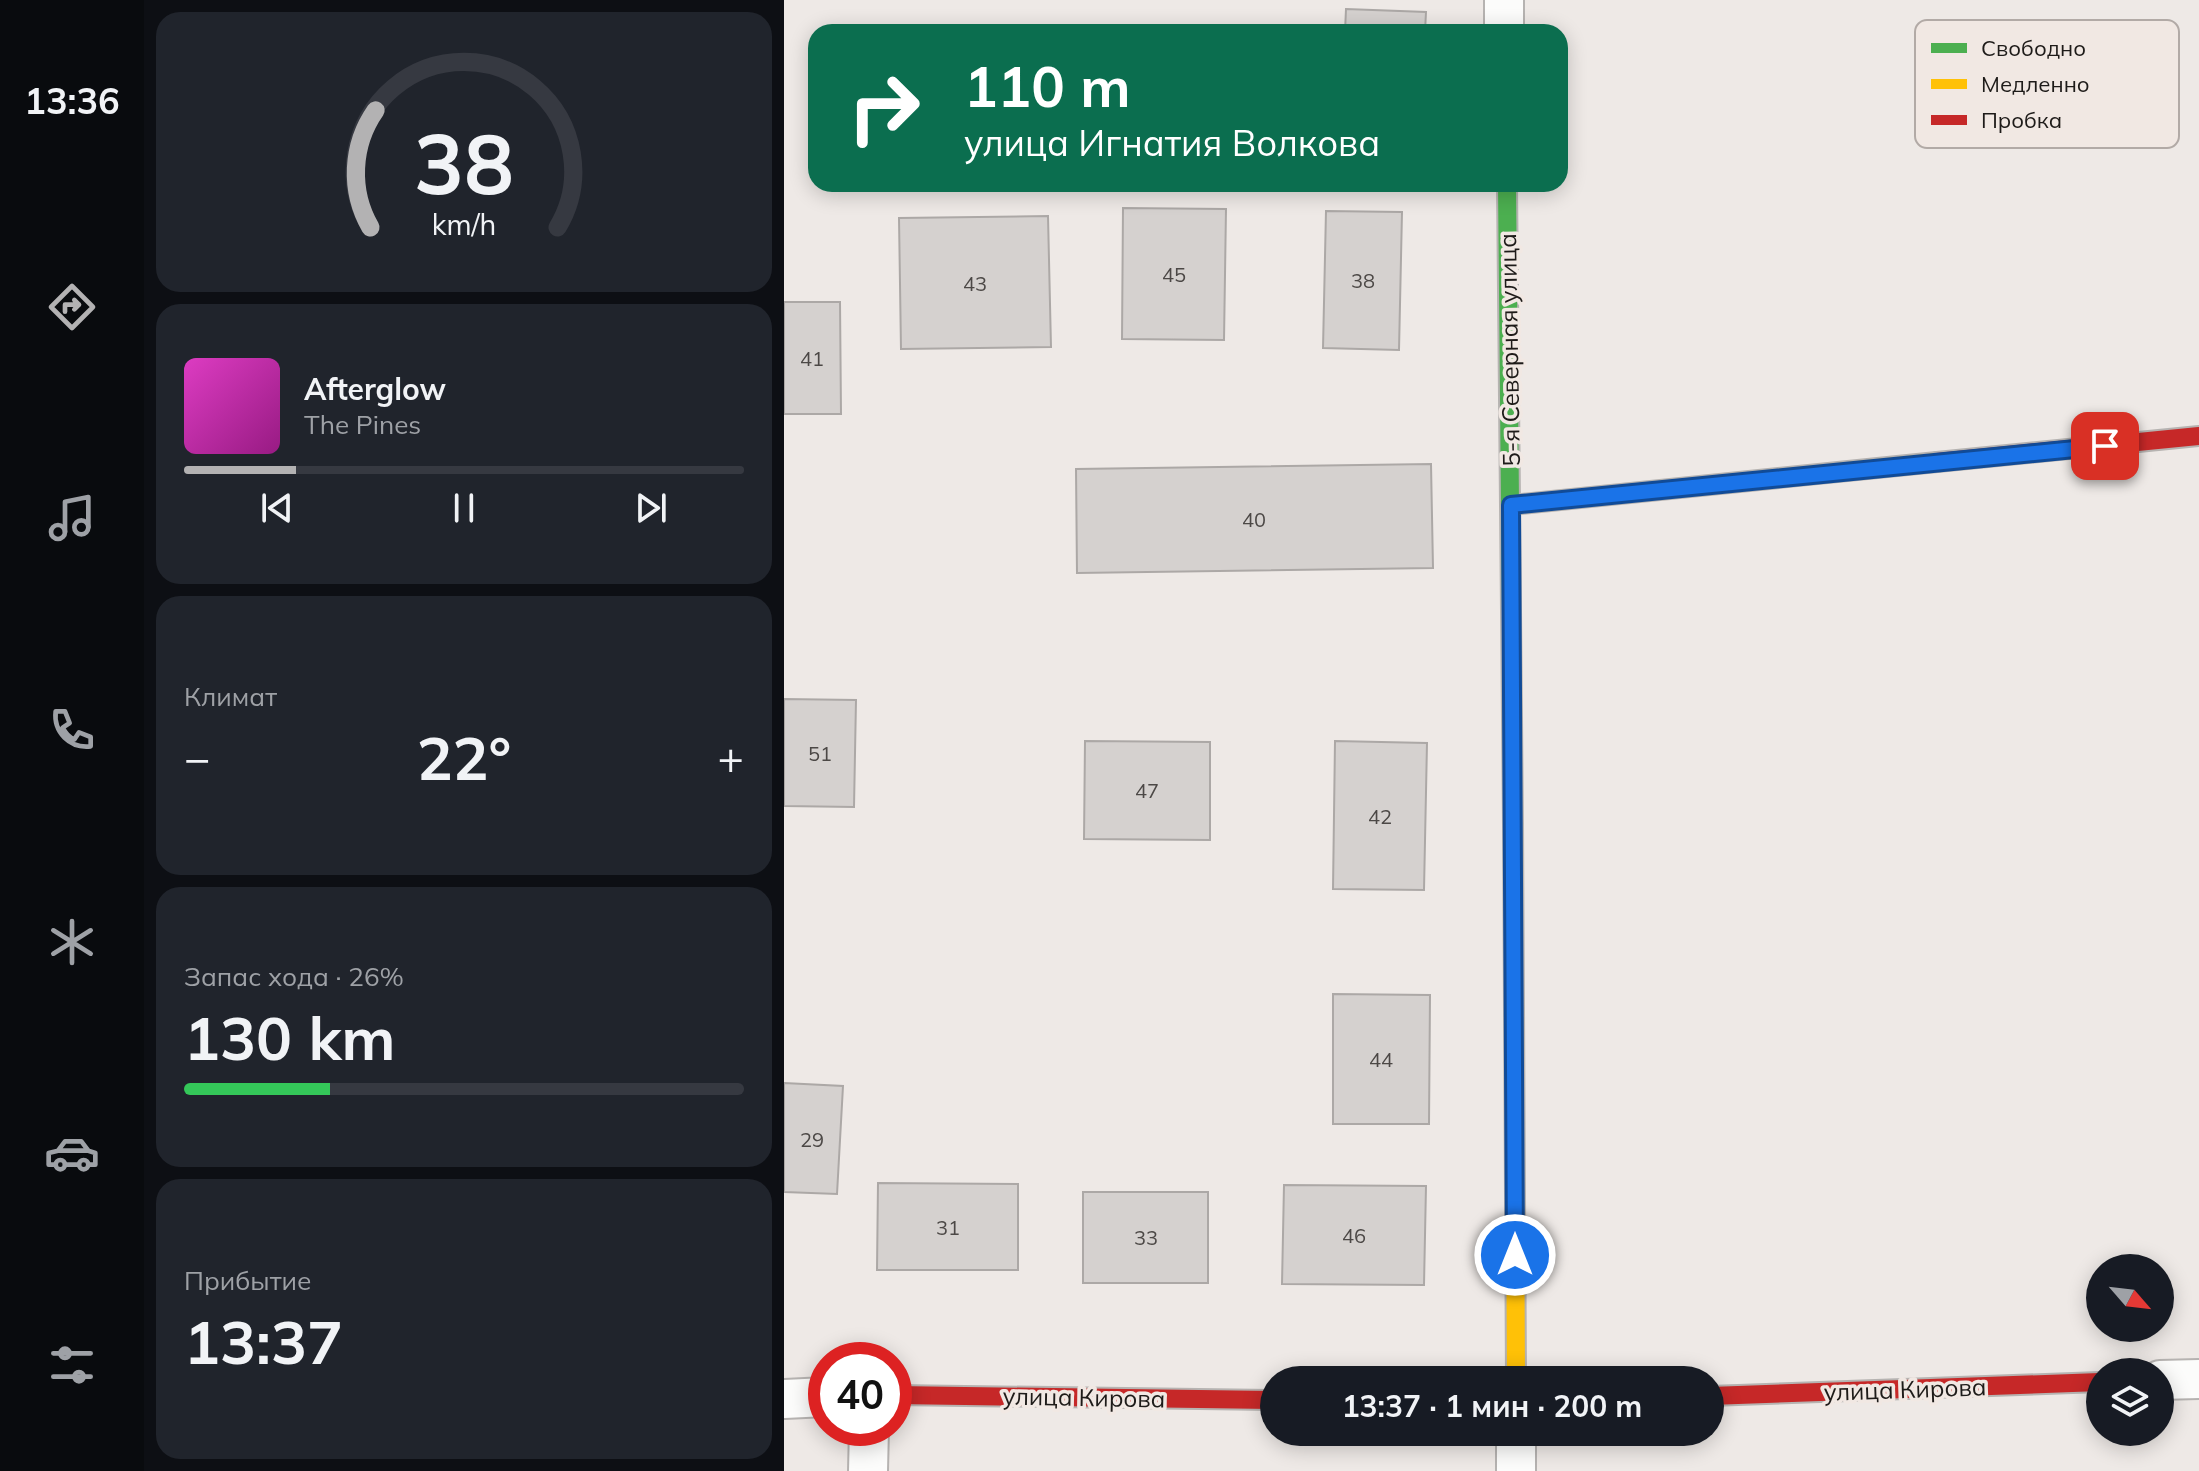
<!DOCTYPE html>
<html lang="ru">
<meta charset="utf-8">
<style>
:root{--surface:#171b24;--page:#20242c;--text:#f1f3f6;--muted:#9ea1a6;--line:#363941;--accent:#b3b2b3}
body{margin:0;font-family:Mulish,sans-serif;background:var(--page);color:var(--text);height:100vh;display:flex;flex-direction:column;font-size:30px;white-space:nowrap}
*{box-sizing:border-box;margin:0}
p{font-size:26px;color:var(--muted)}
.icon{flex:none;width:44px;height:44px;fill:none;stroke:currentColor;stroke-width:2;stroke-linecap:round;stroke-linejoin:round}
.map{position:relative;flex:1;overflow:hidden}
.side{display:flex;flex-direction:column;gap:12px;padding:12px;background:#0d0f14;width:640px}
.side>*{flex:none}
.top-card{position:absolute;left:24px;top:24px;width:760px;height:168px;border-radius:24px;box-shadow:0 4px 20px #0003;background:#0b6e4f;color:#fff;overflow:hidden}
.needle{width:52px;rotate:118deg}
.buttons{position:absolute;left:1302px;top:1254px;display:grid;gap:16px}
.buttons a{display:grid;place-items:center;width:88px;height:88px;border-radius:50%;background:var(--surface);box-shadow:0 4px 20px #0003;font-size:40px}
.speed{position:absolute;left:24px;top:1342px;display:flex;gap:16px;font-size:40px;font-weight:700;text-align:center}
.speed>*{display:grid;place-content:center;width:104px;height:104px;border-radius:50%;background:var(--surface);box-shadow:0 4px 20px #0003;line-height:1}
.speed .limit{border:12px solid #d22;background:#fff;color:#111}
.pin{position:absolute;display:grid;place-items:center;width:68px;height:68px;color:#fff;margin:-34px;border-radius:16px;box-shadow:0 4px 12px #0006}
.me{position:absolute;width:88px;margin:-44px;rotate:0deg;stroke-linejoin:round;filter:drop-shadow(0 0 6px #0008)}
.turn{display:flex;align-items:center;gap:28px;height:168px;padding:0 24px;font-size:36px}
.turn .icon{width:104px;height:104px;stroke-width:2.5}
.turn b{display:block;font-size:56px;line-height:68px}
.big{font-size:60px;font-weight:700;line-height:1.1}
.side .tile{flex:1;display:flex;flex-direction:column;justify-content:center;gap:12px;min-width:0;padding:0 28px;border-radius:24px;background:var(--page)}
.side .dial{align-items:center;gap:0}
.dial svg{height:208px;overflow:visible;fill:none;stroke:var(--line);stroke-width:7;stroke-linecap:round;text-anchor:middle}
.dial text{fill:var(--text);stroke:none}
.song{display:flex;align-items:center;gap:24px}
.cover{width:96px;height:96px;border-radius:12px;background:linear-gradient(135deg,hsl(310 70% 55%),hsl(310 70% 35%))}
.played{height:8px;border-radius:4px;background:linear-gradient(90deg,var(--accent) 20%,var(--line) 20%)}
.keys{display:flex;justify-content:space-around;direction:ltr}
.heat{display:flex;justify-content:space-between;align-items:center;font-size:44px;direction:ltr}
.charge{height:12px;border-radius:6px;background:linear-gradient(90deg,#34c759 26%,var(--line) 0)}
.trip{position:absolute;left:476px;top:1366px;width:464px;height:80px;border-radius:40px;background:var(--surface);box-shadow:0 4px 20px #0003;font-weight:700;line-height:80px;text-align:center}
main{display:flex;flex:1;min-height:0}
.tabs{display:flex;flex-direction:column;width:144px;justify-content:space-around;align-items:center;background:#090b0e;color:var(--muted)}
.tabs .icon{width:56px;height:56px}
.tabs .selected{color:var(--accent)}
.tabs b{font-size:36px;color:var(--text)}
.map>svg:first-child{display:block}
.building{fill:#d5d1cf;stroke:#aca8a6;stroke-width:2}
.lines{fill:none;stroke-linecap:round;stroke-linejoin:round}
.street-casing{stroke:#b6b3b1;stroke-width:42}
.fast-casing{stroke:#b6b3b1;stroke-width:22}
.slow-casing{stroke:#b6b3b1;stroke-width:22}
.jam-casing{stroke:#b6b3b1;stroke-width:22}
.street{stroke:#fcfcfb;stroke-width:38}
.fast{stroke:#4caf50;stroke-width:18}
.slow{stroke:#ffc107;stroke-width:18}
.jam{stroke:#c62828;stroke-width:18}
.route-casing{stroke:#114b97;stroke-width:20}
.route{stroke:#1a73e8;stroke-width:14}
.labels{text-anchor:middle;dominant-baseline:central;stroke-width:7;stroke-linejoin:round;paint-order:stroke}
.number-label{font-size:20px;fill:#4c4846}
.street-label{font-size:24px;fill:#1e1b19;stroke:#f1e8e3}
.key{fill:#f1e8e3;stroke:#b2aaa6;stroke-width:2}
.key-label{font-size:22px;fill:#1e1b19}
</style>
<main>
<nav class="tabs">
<b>13:36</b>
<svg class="icon selected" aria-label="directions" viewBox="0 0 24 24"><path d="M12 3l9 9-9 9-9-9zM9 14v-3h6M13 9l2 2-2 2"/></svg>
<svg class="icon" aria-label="music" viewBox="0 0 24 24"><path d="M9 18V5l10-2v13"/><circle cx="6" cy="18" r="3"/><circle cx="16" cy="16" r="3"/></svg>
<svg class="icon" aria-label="phone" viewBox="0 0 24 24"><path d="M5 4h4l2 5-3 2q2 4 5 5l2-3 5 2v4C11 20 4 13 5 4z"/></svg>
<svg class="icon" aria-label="climate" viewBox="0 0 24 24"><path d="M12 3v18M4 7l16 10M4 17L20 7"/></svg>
<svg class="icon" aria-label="car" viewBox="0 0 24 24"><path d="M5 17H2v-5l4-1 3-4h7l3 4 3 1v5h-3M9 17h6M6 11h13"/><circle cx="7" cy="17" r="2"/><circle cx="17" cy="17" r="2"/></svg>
<svg class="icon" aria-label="filters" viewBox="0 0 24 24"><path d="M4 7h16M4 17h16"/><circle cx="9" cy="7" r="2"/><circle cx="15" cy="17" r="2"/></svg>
</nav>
<section class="side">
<div class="tile dial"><svg viewBox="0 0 100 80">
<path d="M14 69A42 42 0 1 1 86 69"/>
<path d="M14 69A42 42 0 0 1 16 24" stroke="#b3b2b3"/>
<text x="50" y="56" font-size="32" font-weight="700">38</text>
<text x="50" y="72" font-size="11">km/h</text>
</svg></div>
<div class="tile">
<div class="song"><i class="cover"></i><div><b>Afterglow</b><p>The Pines</p></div></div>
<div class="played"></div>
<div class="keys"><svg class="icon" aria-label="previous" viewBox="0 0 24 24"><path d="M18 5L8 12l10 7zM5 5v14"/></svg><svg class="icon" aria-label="pause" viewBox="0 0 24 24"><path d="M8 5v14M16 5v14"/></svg><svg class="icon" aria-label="next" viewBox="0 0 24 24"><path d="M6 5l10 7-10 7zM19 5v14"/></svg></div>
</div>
<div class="tile"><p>Климат</p>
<div class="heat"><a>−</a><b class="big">22°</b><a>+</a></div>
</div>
<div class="tile"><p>Запас хода · 26%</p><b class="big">130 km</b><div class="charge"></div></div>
<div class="tile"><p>Прибытие</p><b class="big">13:37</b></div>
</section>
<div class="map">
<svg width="1415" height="1471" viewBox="0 0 1415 1471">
<rect width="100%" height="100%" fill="#eee9e6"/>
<path class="building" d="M562 9 642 12 641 32H561Z
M339 208 442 209 440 340 338 339Z
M542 211 618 212 615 350 539 348Z
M264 216 267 347 117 349 115 218Z
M0 302H56L57 414H0Z
M647 464 649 568 293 573 292 469Z
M0 699 72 700 70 807 0 806Z
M301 741 426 742V840L300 839Z
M551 741 643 743 640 890 549 889Z
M549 994 646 995 645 1124H549Z
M0 1083 59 1086 53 1194 0 1192Z
M94 1183 234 1184V1270H93Z
M500 1185 642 1186 640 1285 498 1284Z
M299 1192H424V1283H299Z"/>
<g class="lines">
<g class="street-casing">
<path id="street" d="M720 0V32
M1376 1380 1415 1379
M0 1399 42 1397
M84 1471 85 1428
M732 1471V1432"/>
</g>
<g class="fast-casing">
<path id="fast" d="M723 184 729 825"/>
</g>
<g class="slow-casing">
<path id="slow" d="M727 505 1153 462
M729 825 732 1380"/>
</g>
<g class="jam-casing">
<path id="jam" d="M1153 462 1415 436
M110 1395 490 1400
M926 1396 1316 1382"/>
</g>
<use href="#street" class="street"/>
<use href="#fast" class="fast"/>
<use href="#slow" class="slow"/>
<use href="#jam" class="jam"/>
</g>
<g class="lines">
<g class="route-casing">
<path id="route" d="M731 1255 727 505 1321 446"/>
</g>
<use href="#route" class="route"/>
</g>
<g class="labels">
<g class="number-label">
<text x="390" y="274">45</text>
<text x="579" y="280">38</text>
<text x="191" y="283">43</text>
<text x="28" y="358">41</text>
<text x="470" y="519">40</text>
<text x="36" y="753">51</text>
<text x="363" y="790">47</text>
<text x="596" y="816">42</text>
<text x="597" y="1059">44</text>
<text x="28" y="1139">29</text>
<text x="164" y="1227">31</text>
<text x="570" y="1235">46</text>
<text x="362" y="1237">33</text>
</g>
<g class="street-label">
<text transform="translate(725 350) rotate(-91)">5-я Северная улица</text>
<text transform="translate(1121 1389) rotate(-2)">улица Кирова</text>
<text transform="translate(300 1397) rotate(1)">улица Кирова</text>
</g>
</g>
<rect x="1131" y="20" width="264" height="128" rx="12" class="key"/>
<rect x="1147" y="43" width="36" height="10" fill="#4caf50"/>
<rect x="1147" y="79" width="36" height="10" fill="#ffc107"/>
<rect x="1147" y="115" width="36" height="10" fill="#c62828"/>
<g class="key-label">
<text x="1197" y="56">Свободно</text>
<text x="1197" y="92">Медленно</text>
<text x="1197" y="128">Пробка</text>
</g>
</svg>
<div class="buttons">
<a><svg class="needle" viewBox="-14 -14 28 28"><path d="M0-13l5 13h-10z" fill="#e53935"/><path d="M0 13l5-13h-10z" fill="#9ea1a6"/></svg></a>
<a><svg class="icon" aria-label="layers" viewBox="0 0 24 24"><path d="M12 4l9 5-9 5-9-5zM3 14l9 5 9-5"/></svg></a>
</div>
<div class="speed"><div class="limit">40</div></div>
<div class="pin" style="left:1321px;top:446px;background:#d93025"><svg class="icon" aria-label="arrive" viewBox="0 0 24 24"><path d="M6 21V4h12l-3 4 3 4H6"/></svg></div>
<svg class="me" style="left:731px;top:1255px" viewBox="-20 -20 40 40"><circle r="17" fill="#1a73e8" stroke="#fff" stroke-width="3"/><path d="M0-11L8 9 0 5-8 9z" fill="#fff"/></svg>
<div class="trip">13:37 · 1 мин · 200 m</div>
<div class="top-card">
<div class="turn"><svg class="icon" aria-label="right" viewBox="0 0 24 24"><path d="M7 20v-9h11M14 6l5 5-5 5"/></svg><div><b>110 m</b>улица Игнатия Волкова</div></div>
</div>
</div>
</main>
